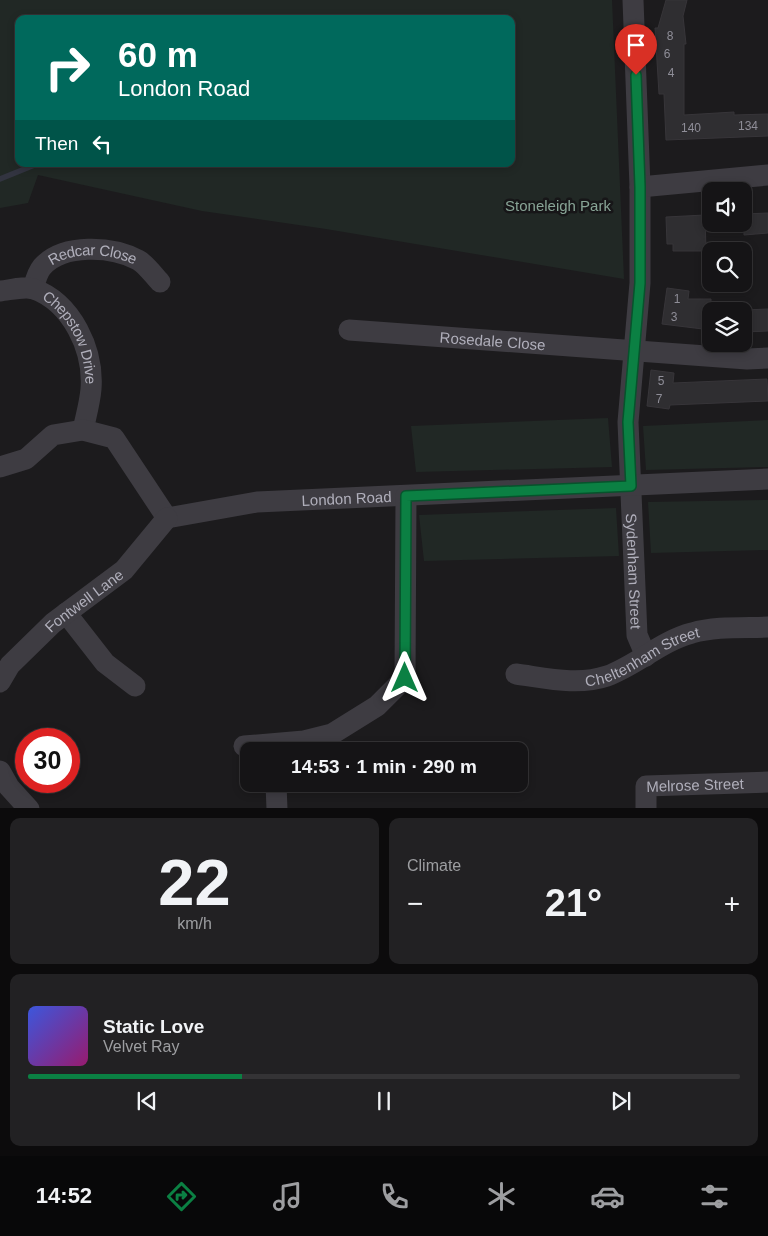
<!DOCTYPE html>
<meta charset="utf-8">
<style>
:root{--surface:#151416;--page:#222123;--text:#f1f3f6;--muted:#9d9ea1;--line:#343335;--accent:#0b8043}
body{margin:0;font-family:Helvetica,sans-serif;background:var(--page);color:var(--text);height:100vh;display:flex;flex-direction:column;font-size:19px;white-space:nowrap}
*{box-sizing:border-box;margin:0}
p{font-size:16px;color:var(--muted)}
.icon{flex:none;width:28px;height:28px;fill:none;stroke:currentColor;stroke-width:2;stroke-linecap:round;stroke-linejoin:round}
.map{position:relative;height:808px;overflow:hidden}
.drawer{display:flex;flex-direction:column;gap:10px;padding:10px;background:#0c0b0c;flex:1}
.drawer>*{flex:none}
.guide{position:absolute;left:15px;top:15px;width:500px;height:152px;border-radius:10px;box-shadow:0 2px 8px #0003,0 0 0 1px var(--line);background:#00695c;color:#fff;overflow:hidden}
.controls{position:absolute;left:702px;top:182px;display:grid;gap:10px}
.controls a{display:grid;place-items:center;width:50px;height:50px;border-radius:10px;background:var(--surface);box-shadow:0 2px 8px #0003,0 0 0 1px var(--line);font-size:25px}
.speed{position:absolute;left:15px;top:728px;display:flex;gap:10px;font-size:25px;font-weight:700;text-align:center}
.speed>*{display:grid;place-content:center;width:65px;height:65px;border-radius:50%;background:var(--surface);box-shadow:0 2px 8px #0003,0 0 0 1px var(--line);line-height:1}
.speed .limit{border:8px solid #d22;background:#fff;color:#111}
.pin{position:absolute;display:grid;place-items:center;width:42px;height:42px;color:#fff;margin:-51px -21px;border-radius:50% 50% 50% 0;rotate:-45deg;box-shadow:0 0 5px #0007}
.pin .icon{rotate:45deg}
.me{position:absolute;width:55px;margin:-28px;rotate:0deg;stroke-linejoin:round;filter:drop-shadow(0 0 4px #0008)}
.turn{display:flex;align-items:center;gap:18px;height:105px;padding:0 20px;font-size:22px}
.turn .icon{width:65px;height:65px;stroke-width:2.5}
.turn b{display:block;font-size:35px;line-height:42px}
.then{display:flex;align-items:center;height:48px;padding:0 20px;background:#0003;gap:10px;font-size:19px}
.big{font-size:38px;font-weight:600;line-height:1.1}
.drawer .tile{flex:1;display:flex;flex-direction:column;justify-content:center;gap:8px;min-width:0;padding:0 18px;border-radius:10px;background:var(--page)}
.drawer .dial{align-items:center;gap:0}
.dial b{font-size:65px;line-height:1}
.song{display:flex;align-items:center;gap:15px}
.cover{width:60px;height:60px;border-radius:8px;background:linear-gradient(135deg,hsl(230 70% 55%),hsl(320 70% 35%))}
.played{height:5px;border-radius:2px;background:linear-gradient(90deg,var(--accent) 30%,var(--line) 30%)}
.keys{display:flex;justify-content:space-around;direction:ltr}
.heat{display:flex;justify-content:space-between;align-items:center;font-size:28px;direction:ltr}
.drawer .tiles{flex:1;display:grid;gap:10px;grid-template-columns:1fr 1fr}
.tile:last-child{grid-column:span 2}
.trip{position:absolute;left:240px;top:742px;width:288px;height:50px;border-radius:10px;background:var(--surface);box-shadow:0 2px 8px #0003,0 0 0 1px var(--line);font-weight:600;line-height:50px;text-align:center}
.menu{display:flex;height:80px;justify-content:space-around;align-items:center;background:#080809;color:var(--muted)}
.menu .icon{width:35px;height:35px}
.menu .on{color:var(--accent)}
.menu b{font-size:22px;color:var(--text)}
.map>svg:first-child{display:block}
.green{fill:#212825;fill-rule:evenodd}
.lines{fill:none;stroke-linecap:round;stroke-linejoin:round}
.stream{stroke:#323440;stroke-width:5.5}
.building{fill:#2f2e31;stroke:#373539}
.street{stroke:#3e3c42;stroke-width:21}
.route-casing{stroke:#07532c;stroke-width:12}
.route{stroke:#0b8043;stroke-width:9}
.labels{text-anchor:middle;dominant-baseline:central;stroke-width:5;stroke-linejoin:round;paint-order:stroke}
.number-label{font-size:12px;fill:#8f8e98}
.park-label{font-size:15px;fill:#88a496;stroke:#171618}
.street-label{font-size:15px;fill:#b0afbb;stroke:#171618}
</style>
<div class="map">
<svg width="768" height="809" viewBox="0 0 768 809">
<rect width="100%" height="100%" fill="#1c1b1d"/>
<path class="green" d="M0 0H612L624 279 326 229 202 211 38 175 28 203 0 208ZM19 19H511V164H19Z
M608 418 612 467 416 472 411 426Z
M768 420V467L646 470 643 426Z
M768 500V550L651 553 648 502Z
M616 508 619 556 424 561 419 515Z"/>
<g class="lines">
<path class="stream" d="M0 179 37 164"/>
</g>
<path class="building" d="M666 0H687L683 16 686 44H684V115L734 112V115L768 114V136L666 140 664 94H659L655 28H658Z
M768 213V233L744 235V214Z
M705 215 706 251H673V244H667L666 217Z
M667 288 689 291 688 299H711V330L662 324Z
M768 309V331L744 332V310Z
M651 370 674 373 673 383 767 379 768 401 670 405 669 409 647 406Z"/>
<g class="lines">
<g class="street">
<path id="s1" d="M633 0 640 187V283L628 422 637 635 646 656"/>
<path d="M640 187 768 175"/>
<path id="s2" d="M33 289C35 282 37 273 42 267 63 243 112 246 138 260 146 264 154 276 160 282"/>
<path id="s3" d="M0 291C10 290 25 286 34 289 72 303 94 350 91 389 90 402 86 416 83 430"/>
<path id="s4" d="M349 330 747 359 768 358"/>
<path d="M0 467 26 459 53 435 83 430 114 438 167 518"/>
<path id="s5" d="M167 518 257 502 768 479"/>
<path d="M66 613 105 663 135 686"/>
<path id="s6" d="M516 674C546 678 578 686 607 676 637 665 661 641 692 633 716 626 744 628 768 627"/>
<path id="s7" d="M0 682 10 665 53 623 124 570 167 518"/>
<path d="M244 746 304 741 332 734 377 706 405 678 406 496"/>
<path d="M0 771 9 787 29 809"/>
<path d="M276 784 277 809"/>
<path id="s8" d="M646 809V786L768 782"/>
</g>
</g>
<g class="lines">
<g class="route-casing">
<path id="route" d="M405 678 406 496 631 486 628 422 640 283V187L636 75"/>
</g>
<use href="#route" class="route"/>
</g>
<g class="labels">
<g class="number-label">
<text x="670" y="36">8</text>
<text x="667" y="54">6</text>
<text x="671" y="73">4</text>
<text x="748" y="126">134</text>
<text x="691" y="128">140</text>
<text x="677" y="299">1</text>
<text x="674" y="317">3</text>
<text x="661" y="381">5</text>
<text x="659" y="399">7</text>
</g>
<g class="park-label">
<text x="558" y="205">Stoneleigh Park</text>
</g>
<g class="street-label">
<text stroke="none"><textPath href="#s2" startOffset="79">Redcar Close</textPath></text>
<text stroke="none"><textPath href="#s4" startOffset="144">Rosedale Close</textPath></text>
<text stroke="none"><textPath href="#s3" startOffset="99">Chepstow Drive</textPath></text>
<text stroke="none"><textPath href="#s5" startOffset="181">London Road</textPath></text>
<text stroke="none"><textPath href="#s1" startOffset="572">Sydenham Street</textPath></text>
<text stroke="none"><textPath href="#s7" startOffset="118">Fontwell Lane</textPath></text>
<text stroke="none"><textPath href="#s6" startOffset="132">Cheltenham Street</textPath></text>
<text stroke="none"><textPath href="#s8" startOffset="72">Melrose Street</textPath></text>
</g>
</g>
</svg>
<div class="controls">
<a><svg class="icon" aria-label="sound" viewBox="0 0 24 24"><path d="M4 9h4l5-4v14l-5-4H4zM17 9q2 3 0 6"/></svg></a>
<a><svg class="icon" aria-label="search" viewBox="0 0 24 24"><circle cx="10" cy="10" r="6"/><path d="M15 15l6 6"/></svg></a>
<a><svg class="icon" aria-label="layers" viewBox="0 0 24 24"><path d="M12 4l9 5-9 5-9-5zM3 14l9 5 9-5"/></svg></a>
</div>
<div class="speed"><div class="limit">30</div></div>
<div class="pin" style="left:636px;top:75px;background:#d93025"><svg class="icon" aria-label="arrive" viewBox="0 0 24 24"><path d="M6 21V4h12l-3 4 3 4H6"/></svg></div>
<svg class="me" style="left:405px;top:678px" viewBox="-20 -20 40 40"><path d="M0-17L14 15 0 8-14 15z" fill="#0b8043" stroke="#fff" stroke-width="4"/></svg>
<div class="trip">14:53 · 1 min · 290 m</div>
<div class="guide">
<div class="turn"><svg class="icon" aria-label="right" viewBox="0 0 24 24"><path d="M7 20v-9h11M14 6l5 5-5 5"/></svg><div><b>60 m</b>London Road</div></div>
<div class="then">Then<svg class="icon" aria-label="left" viewBox="0 0 24 24"><path d="M17 20v-9H6M10 6l-5 5 5 5"/></svg></div>
</div>
</div>
<section class="drawer">
<div class="tiles">
<div class="tile dial"><b>22</b><p>km/h</p></div>
<div class="tile"><p>Climate</p>
<div class="heat"><a>−</a><b class="big">21°</b><a>+</a></div>
</div>
<div class="tile">
<div class="song"><i class="cover"></i><div><b>Static Love</b><p>Velvet Ray</p></div></div>
<div class="played"></div>
<div class="keys"><svg class="icon" aria-label="previous" viewBox="0 0 24 24"><path d="M18 5L8 12l10 7zM5 5v14"/></svg><svg class="icon" aria-label="pause" viewBox="0 0 24 24"><path d="M8 5v14M16 5v14"/></svg><svg class="icon" aria-label="next" viewBox="0 0 24 24"><path d="M6 5l10 7-10 7zM19 5v14"/></svg></div>
</div>
</div>
</section>
<nav class="menu">
<b>14:52</b>
<svg class="icon on" aria-label="directions" viewBox="0 0 24 24"><path d="M12 3l9 9-9 9-9-9zM9 14v-3h6M13 9l2 2-2 2"/></svg>
<svg class="icon" aria-label="music" viewBox="0 0 24 24"><path d="M9 18V5l10-2v13"/><circle cx="6" cy="18" r="3"/><circle cx="16" cy="16" r="3"/></svg>
<svg class="icon" aria-label="phone" viewBox="0 0 24 24"><path d="M5 4h4l2 5-3 2q2 4 5 5l2-3 5 2v4C11 20 4 13 5 4z"/></svg>
<svg class="icon" aria-label="climate" viewBox="0 0 24 24"><path d="M12 3v18M4 7l16 10M4 17L20 7"/></svg>
<svg class="icon" aria-label="car" viewBox="0 0 24 24"><path d="M5 17H2v-5l4-1 3-4h7l3 4 3 1v5h-3M9 17h6M6 11h13"/><circle cx="7" cy="17" r="2"/><circle cx="17" cy="17" r="2"/></svg>
<svg class="icon" aria-label="filters" viewBox="0 0 24 24"><path d="M4 7h16M4 17h16"/><circle cx="9" cy="7" r="2"/><circle cx="15" cy="17" r="2"/></svg>
</nav>
